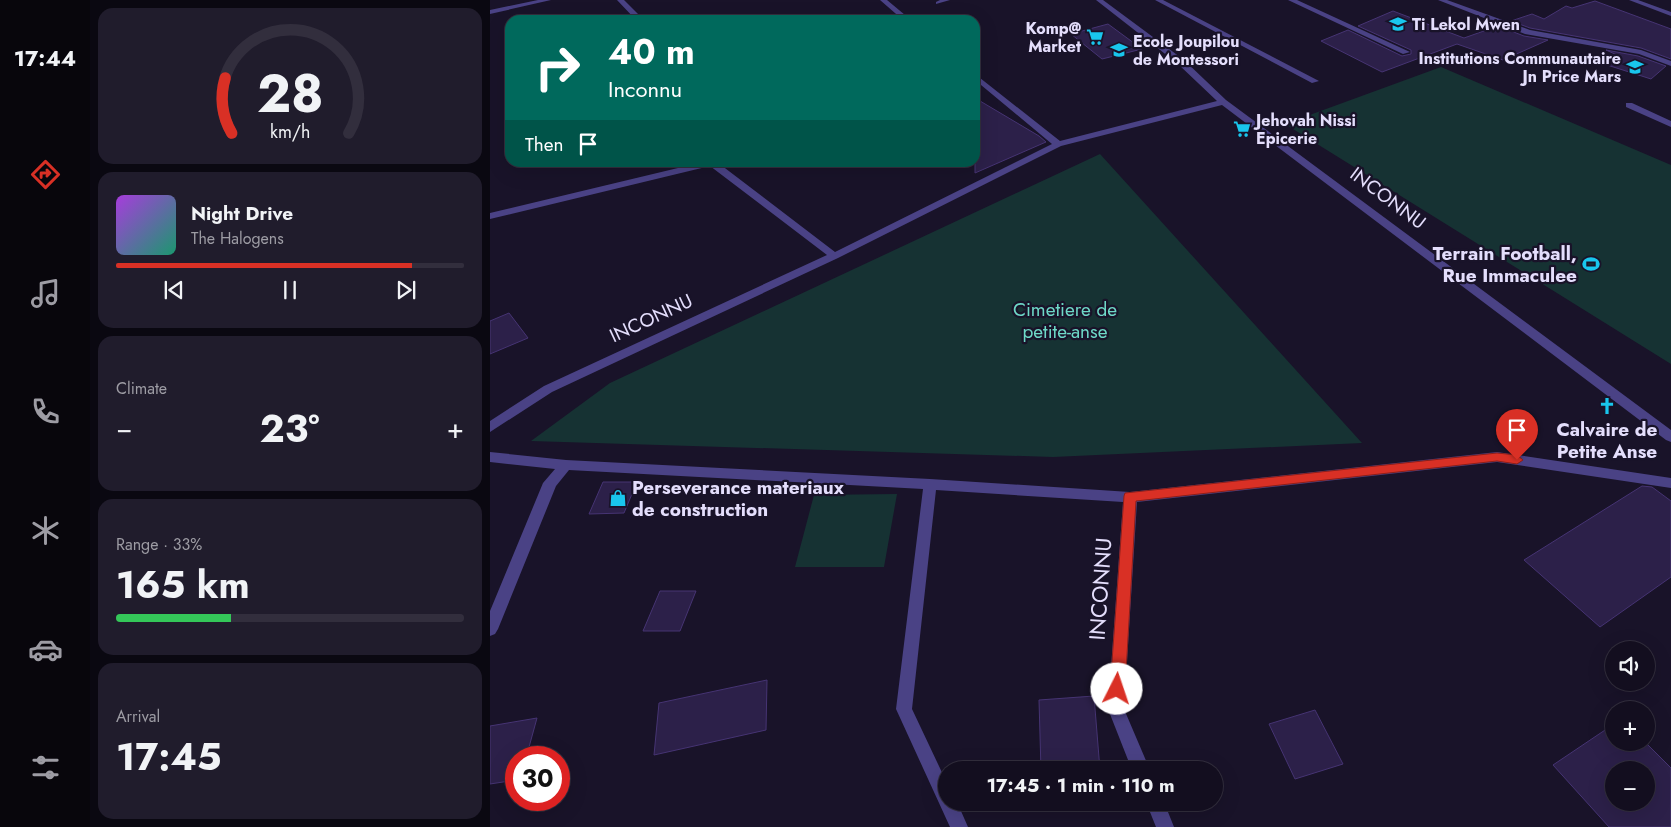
<!DOCTYPE html>
<meta charset="utf-8">
<style>
:root{--surface:#130e1f;--page:#201c2c;--text:#f1f3f6;--muted:#9d9ca4;--line:#322e3d;--accent:#d93025}
body{margin:0;font-family:Jost,sans-serif;background:var(--page);color:var(--text);height:100vh;display:flex;flex-direction:column;font-size:19px;white-space:nowrap}
*{box-sizing:border-box;margin:0}
p{font-size:16px;color:var(--muted)}
.icon{flex:none;width:28px;height:28px;fill:none;stroke:currentColor;stroke-width:2;stroke-linecap:round;stroke-linejoin:round}
.map{position:relative;flex:1;overflow:hidden}
.sheet{display:flex;flex-direction:column;gap:8px;padding:8px;background:#0a0811;width:400px}
.sheet>*{flex:none}
.top-card{position:absolute;left:15px;top:15px;width:475px;height:152px;border-radius:15px;box-shadow:0 5px 20px #0002,0 0 0 1px var(--line);background:#00695c;color:#fff;overflow:hidden}
.fabs{position:absolute;left:1115px;top:641px;display:grid;gap:10px}
.fabs a{display:grid;place-items:center;width:50px;height:50px;border-radius:50%;background:var(--surface);box-shadow:0 5px 20px #0002,0 0 0 1px var(--line);font-size:25px}
.speed{position:absolute;left:15px;top:746px;display:flex;gap:10px;font-size:25px;font-weight:700;text-align:center}
.speed>*{display:grid;place-content:center;width:65px;height:65px;border-radius:50%;background:var(--surface);box-shadow:0 5px 20px #0002,0 0 0 1px var(--line);line-height:1}
.speed .limit{border:8px solid #d22;background:#fff;color:#111}
.pin{position:absolute;display:grid;place-items:center;width:42px;height:42px;color:#fff;margin:-51px -21px;border-radius:50% 50% 50% 0;rotate:-45deg;box-shadow:0 0 5px #0007}
.pin .icon{rotate:45deg}
.me{position:absolute;width:55px;margin:-28px;rotate:4deg;stroke-linejoin:round;filter:drop-shadow(0 0 4px #0008)}
.turn{display:flex;align-items:center;gap:18px;height:105px;padding:0 20px;font-size:22px}
.turn .icon{width:65px;height:65px;stroke-width:2.5}
.turn b{display:block;font-size:35px;line-height:42px}
.then{display:flex;align-items:center;height:48px;padding:0 20px;background:#0003;gap:10px;font-size:19px}
.big{font-size:38px;font-weight:700;line-height:1.1}
.sheet .tile{flex:1;display:flex;flex-direction:column;justify-content:center;gap:8px;min-width:0;padding:0 18px;border-radius:15px;background:var(--page)}
.sheet .dial{align-items:center;gap:0}
.dial svg{height:130px;overflow:visible;fill:none;stroke:var(--line);stroke-width:7;stroke-linecap:round;text-anchor:middle}
.dial text{fill:var(--text);stroke:none}
.song{display:flex;align-items:center;gap:15px}
.cover{width:60px;height:60px;border-radius:8px;background:linear-gradient(135deg,hsl(280 70% 55%),hsl(160 70% 35%))}
.played{height:5px;border-radius:2px;background:linear-gradient(90deg,var(--accent) 85%,var(--line) 85%)}
.keys{display:flex;justify-content:space-around;direction:ltr}
.heat{display:flex;justify-content:space-between;align-items:center;font-size:28px;direction:ltr}
.charge{height:8px;border-radius:4px;background:linear-gradient(90deg,#34c759 33%,var(--line) 0)}
.trip{position:absolute;left:448px;top:761px;width:285px;height:50px;border-radius:25px;background:var(--surface);box-shadow:0 5px 20px #0002,0 0 0 1px var(--line);font-weight:700;line-height:50px;text-align:center}
main{display:flex;flex:1;min-height:0}
.tabs{display:flex;flex-direction:column;width:90px;justify-content:space-around;align-items:center;background:#08060c;color:var(--muted)}
.tabs .icon{width:35px;height:35px}
.tabs .current{color:var(--accent)}
.tabs b{font-size:22px;color:var(--text)}
.map>svg:first-child{display:block}
.green{fill:#163233}
.building{fill:#2c2049;stroke:#463473;fill-rule:evenodd}
.lines{fill:none;stroke-linecap:round;stroke-linejoin:round}
.service{fill:#4a4285;fill-rule:evenodd}
.minor{fill:#4a4285;fill-rule:evenodd}
.route{fill:#d93025;stroke:#8d1f18}
.labels{text-anchor:middle;dominant-baseline:central;stroke-width:4.5;stroke-linejoin:round;paint-order:stroke}
.far-poi-label{font-size:16px;font-weight:bold;fill:#e4defc;stroke:#191329;text-anchor:start}
.street-label{font-size:19px;fill:#e4defc;stroke:#191329}
.poi-label{font-size:19px;font-weight:bold;fill:#e4defc;stroke:#191329;text-anchor:end}
.park-label{font-size:19px;fill:#6ed8c7;stroke:#191329}
.near-street-label{font-size:22px;fill:#e4defc;stroke:#191329}
</style>
<main>
<nav class="tabs">
<b>17:44</b>
<svg class="icon current" aria-label="directions" viewBox="0 0 24 24"><path d="M12 3l9 9-9 9-9-9zM9 14v-3h6M13 9l2 2-2 2"/></svg>
<svg class="icon" aria-label="music" viewBox="0 0 24 24"><path d="M9 18V5l10-2v13"/><circle cx="6" cy="18" r="3"/><circle cx="16" cy="16" r="3"/></svg>
<svg class="icon" aria-label="phone" viewBox="0 0 24 24"><path d="M5 4h4l2 5-3 2q2 4 5 5l2-3 5 2v4C11 20 4 13 5 4z"/></svg>
<svg class="icon" aria-label="climate" viewBox="0 0 24 24"><path d="M12 3v18M4 7l16 10M4 17L20 7"/></svg>
<svg class="icon" aria-label="car" viewBox="0 0 24 24"><path d="M5 17H2v-5l4-1 3-4h7l3 4 3 1v5h-3M9 17h6M6 11h13"/><circle cx="7" cy="17" r="2"/><circle cx="17" cy="17" r="2"/></svg>
<svg class="icon" aria-label="filters" viewBox="0 0 24 24"><path d="M4 7h16M4 17h16"/><circle cx="9" cy="7" r="2"/><circle cx="15" cy="17" r="2"/></svg>
</nav>
<section class="sheet">
<div class="tile dial"><svg viewBox="0 0 100 80">
<path d="M14 69A42 42 0 1 1 86 69"/>
<path d="M14 69A42 42 0 0 1 10 35" stroke="#d93025"/>
<text x="50" y="56" font-size="32" font-weight="700">28</text>
<text x="50" y="72" font-size="11">km/h</text>
</svg></div>
<div class="tile">
<div class="song"><i class="cover"></i><div><b>Night Drive</b><p>The Halogens</p></div></div>
<div class="played"></div>
<div class="keys"><svg class="icon" aria-label="previous" viewBox="0 0 24 24"><path d="M18 5L8 12l10 7zM5 5v14"/></svg><svg class="icon" aria-label="pause" viewBox="0 0 24 24"><path d="M8 5v14M16 5v14"/></svg><svg class="icon" aria-label="next" viewBox="0 0 24 24"><path d="M6 5l10 7-10 7zM19 5v14"/></svg></div>
</div>
<div class="tile"><p>Climate</p>
<div class="heat"><a>−</a><b class="big">23°</b><a>+</a></div>
</div>
<div class="tile"><p>Range · 33%</p><b class="big">165 km</b><div class="charge"></div></div>
<div class="tile"><p>Arrival</p><b class="big">17:45</b></div>
</section>
<div class="map">
<svg width="1181" height="827" viewBox="0 0 1181 827">
<rect width="100%" height="100%" fill="#191329"/>
<path class="green" d="M951 67 1181 165V364L795 124Z
M610 154 872 443 563 457 41 441 120 383Z
M407 494 394 567H305L324 495Z"/>
<path class="building" d="M1105 1 1181 29V59L1151 48 1040 28 1021 21 1042 14 1054 19 1076 6 1082 8Z
M903 11 974 38 1008 26 1034 36 1058 40 1013 60 967 44 892 72 831 41 858 30 912 56 921 54V50L868 26Z
M618 24 652 49 612 59 581 34Z
M1116 50 1148 56 1176 66 1161 79 1114 64 1127 55Z
M485 98 549 136 556 142 485 173Z
M19 313 38 338 0 354V321Z
M113 482H147L134 513 99 514Z
M1152 486 1162 487 1181 501V577L1110 627 1034 560Z
M170 591H206L190 631H153Z
M277 680 276 730 164 755 169 703Z
M604 696 610 770H551L549 700Z
M825 710 853 764 805 779 779 724Z
M47 718 36 758H26V780L0 784V726Z
M1124 724V742H1155L1181 768V827H1119L1063 765ZM1124 770H1156V802H1124Z"/>
<g class="lines">
<path class="service" d="M127 0H134L154 20H146Z
M1136 103H1142L1181 121V127L1136 107Z"/>
<path class="minor" d="M48 0H61L0 14V10Z
M390 0H397L421 20H413Z
M450 0H460L446 4V2Z
M606 0H613L694 60 736 100 1181 430V442L1176 440 732 105 571 146 348 258 62 392 0 432V421L54 386 337 255 220 166 0 219V213L213 162H227L345 252 562 144 485 80V74L570 141 727 101 688 64Z
M665 0H673L829 81 822 83Z
M798 0H807L920 52 913 54Z
M948 0H957L1040 30 1151 50 1181 61V66L1149 54 1035 34Z
M1139 0H1148L1181 12V16Z
M0 452 76 460 440 479 640 492 1007 452 1181 478V488L1007 462 647 502 634 709 660 770H642L618 709 633 502 446 490 422 709 456 781V802H467L478 827H460L406 709 433 489 79 470 66 486 8 629 5 634 0 636V611L53 483 65 469 0 462Z
M656 802H674L684 827H666Z"/>
</g>
<path class="route" d="M1007 453 1027 455 1033 460 1027 464 1007 461 646 501 635 689 633 694 627 696 622 694 620 689 634 496 635 493Z"/>
<defs>
<g id="school-bare" transform="scale(1.35)"><path d="M0-5L7-2L0 1L-7-2ZM-4 1L0 2.5L4 1V4Q0 6-4 4Z" fill="#19c6ed" stroke="#191329" stroke-width="2.5" paint-order="stroke"/></g>
<g id="supermarket-bare" transform="scale(1.35)"><path d="M-6-5.5h2.5l.6 2H6L4.5 2H-2.5L-4.4-4H-6ZM-1.5 3.2a1.3 1.3 0 1 0 .1 0ZM3 3.2a1.3 1.3 0 1 0 .1 0Z" fill="#19c6ed" stroke="#191329" stroke-width="2.5" paint-order="stroke"/></g>
<g id="stadium-bare" transform="scale(1.35)"><path d="M0-5a6.5 5 0 1 0 0 10a6.5 5 0 1 0 0-10ZM-3.5-1.8h7v3.6h-7Z" fill="#19c6ed" stroke="#191329" stroke-width="2.5" paint-order="stroke"/></g>
<g id="church-bare" transform="scale(1.35)"><path d="M-1.2-6h2.4v3.5h3.3v2.4h-3.3V6h-2.4V-.1h-3.3v-2.4h3.3Z" fill="#19c6ed" stroke="#191329" stroke-width="2.5" paint-order="stroke"/></g>
<g id="shop-bare" transform="scale(1.35)"><path d="M-5-2.5h2.3a2.7 3.5 0 0 1 5.4 0H5L5.5 6h-11ZM-1.5-2.5h3a1.5 2.3 0 0 0-3 0Z" fill="#19c6ed" stroke="#191329" stroke-width="2.5" paint-order="stroke"/></g>
</defs>
<g fill-rule="evenodd">
<use href="#school-bare" x="908" y="24"/>
<use href="#supermarket-bare" x="605" y="37"/>
<use href="#school-bare" x="629" y="50"/>
<use href="#school-bare" x="1145" y="67"/>
<use href="#supermarket-bare" x="752" y="129"/>
<use href="#stadium-bare" x="1101" y="264"/>
<use href="#church-bare" x="1117" y="406"/>
<use href="#shop-bare" x="128" y="498"/>
</g>
<g class="labels">
<g class="far-poi-label">
<text x="922" y="24">Ti Lekol Mwen</text>
<text x="591" y="28" text-anchor="end">Komp@<tspan x="591" dy="18">Market</tspan></text>
<text x="643" y="41">Ecole Joupilou<tspan x="643" dy="18">de Montessori</tspan></text>
<text x="1131" y="58" text-anchor="end">Institutions Communautaire<tspan x="1131" dy="18">Jn Price Mars</tspan></text>
<text x="766" y="120">Jehovah Nissi<tspan x="766" dy="18">Epicerie</tspan></text>
</g>
<g class="street-label">
<text transform="translate(898 198) rotate(37)">INCONNU</text>
<text transform="translate(161 318) rotate(-25)">INCONNU</text>
</g>
<g class="poi-label">
<text x="1087" y="253">Terrain Football,<tspan x="1087" dy="22">Rue Immaculee</tspan></text>
<text x="1117" y="429" text-anchor="middle">Calvaire de<tspan x="1117" dy="22">Petite Anse</tspan></text>
<text x="142" y="487" text-anchor="start">Perseverance materiaux<tspan x="142" dy="22">de construction</tspan></text>
</g>
<g class="park-label">
<text x="575" y="309">Cimetiere de<tspan x="575" dy="22">petite-anse</tspan></text>
</g>
<g class="near-street-label">
<text transform="translate(610 589) rotate(-86)">INCONNU</text>
</g>
</g>
</svg>
<div class="fabs">
<a><svg class="icon" aria-label="sound" viewBox="0 0 24 24"><path d="M4 9h4l5-4v14l-5-4H4zM17 9q2 3 0 6"/></svg></a>
<a>+</a>
<a>−</a>
</div>
<div class="speed"><div class="limit">30</div></div>
<div class="pin" style="left:1027px;top:460px;background:#d93025"><svg class="icon" aria-label="arrive" viewBox="0 0 24 24"><path d="M6 21V4h12l-3 4 3 4H6"/></svg></div>
<svg class="me" style="left:627px;top:689px" viewBox="-20 -20 40 40"><circle r="19" fill="#fff"/><path d="M0-13L10 11 0 6-10 11z" fill="#d93025"/></svg>
<div class="trip">17:45 · 1 min · 110 m</div>
<div class="top-card">
<div class="turn"><svg class="icon" aria-label="right" viewBox="0 0 24 24"><path d="M7 20v-9h11M14 6l5 5-5 5"/></svg><div><b>40 m</b>Inconnu</div></div>
<div class="then">Then<svg class="icon" aria-label="arrive" viewBox="0 0 24 24"><path d="M6 21V4h12l-3 4 3 4H6"/></svg></div>
</div>
</div>
</main>
